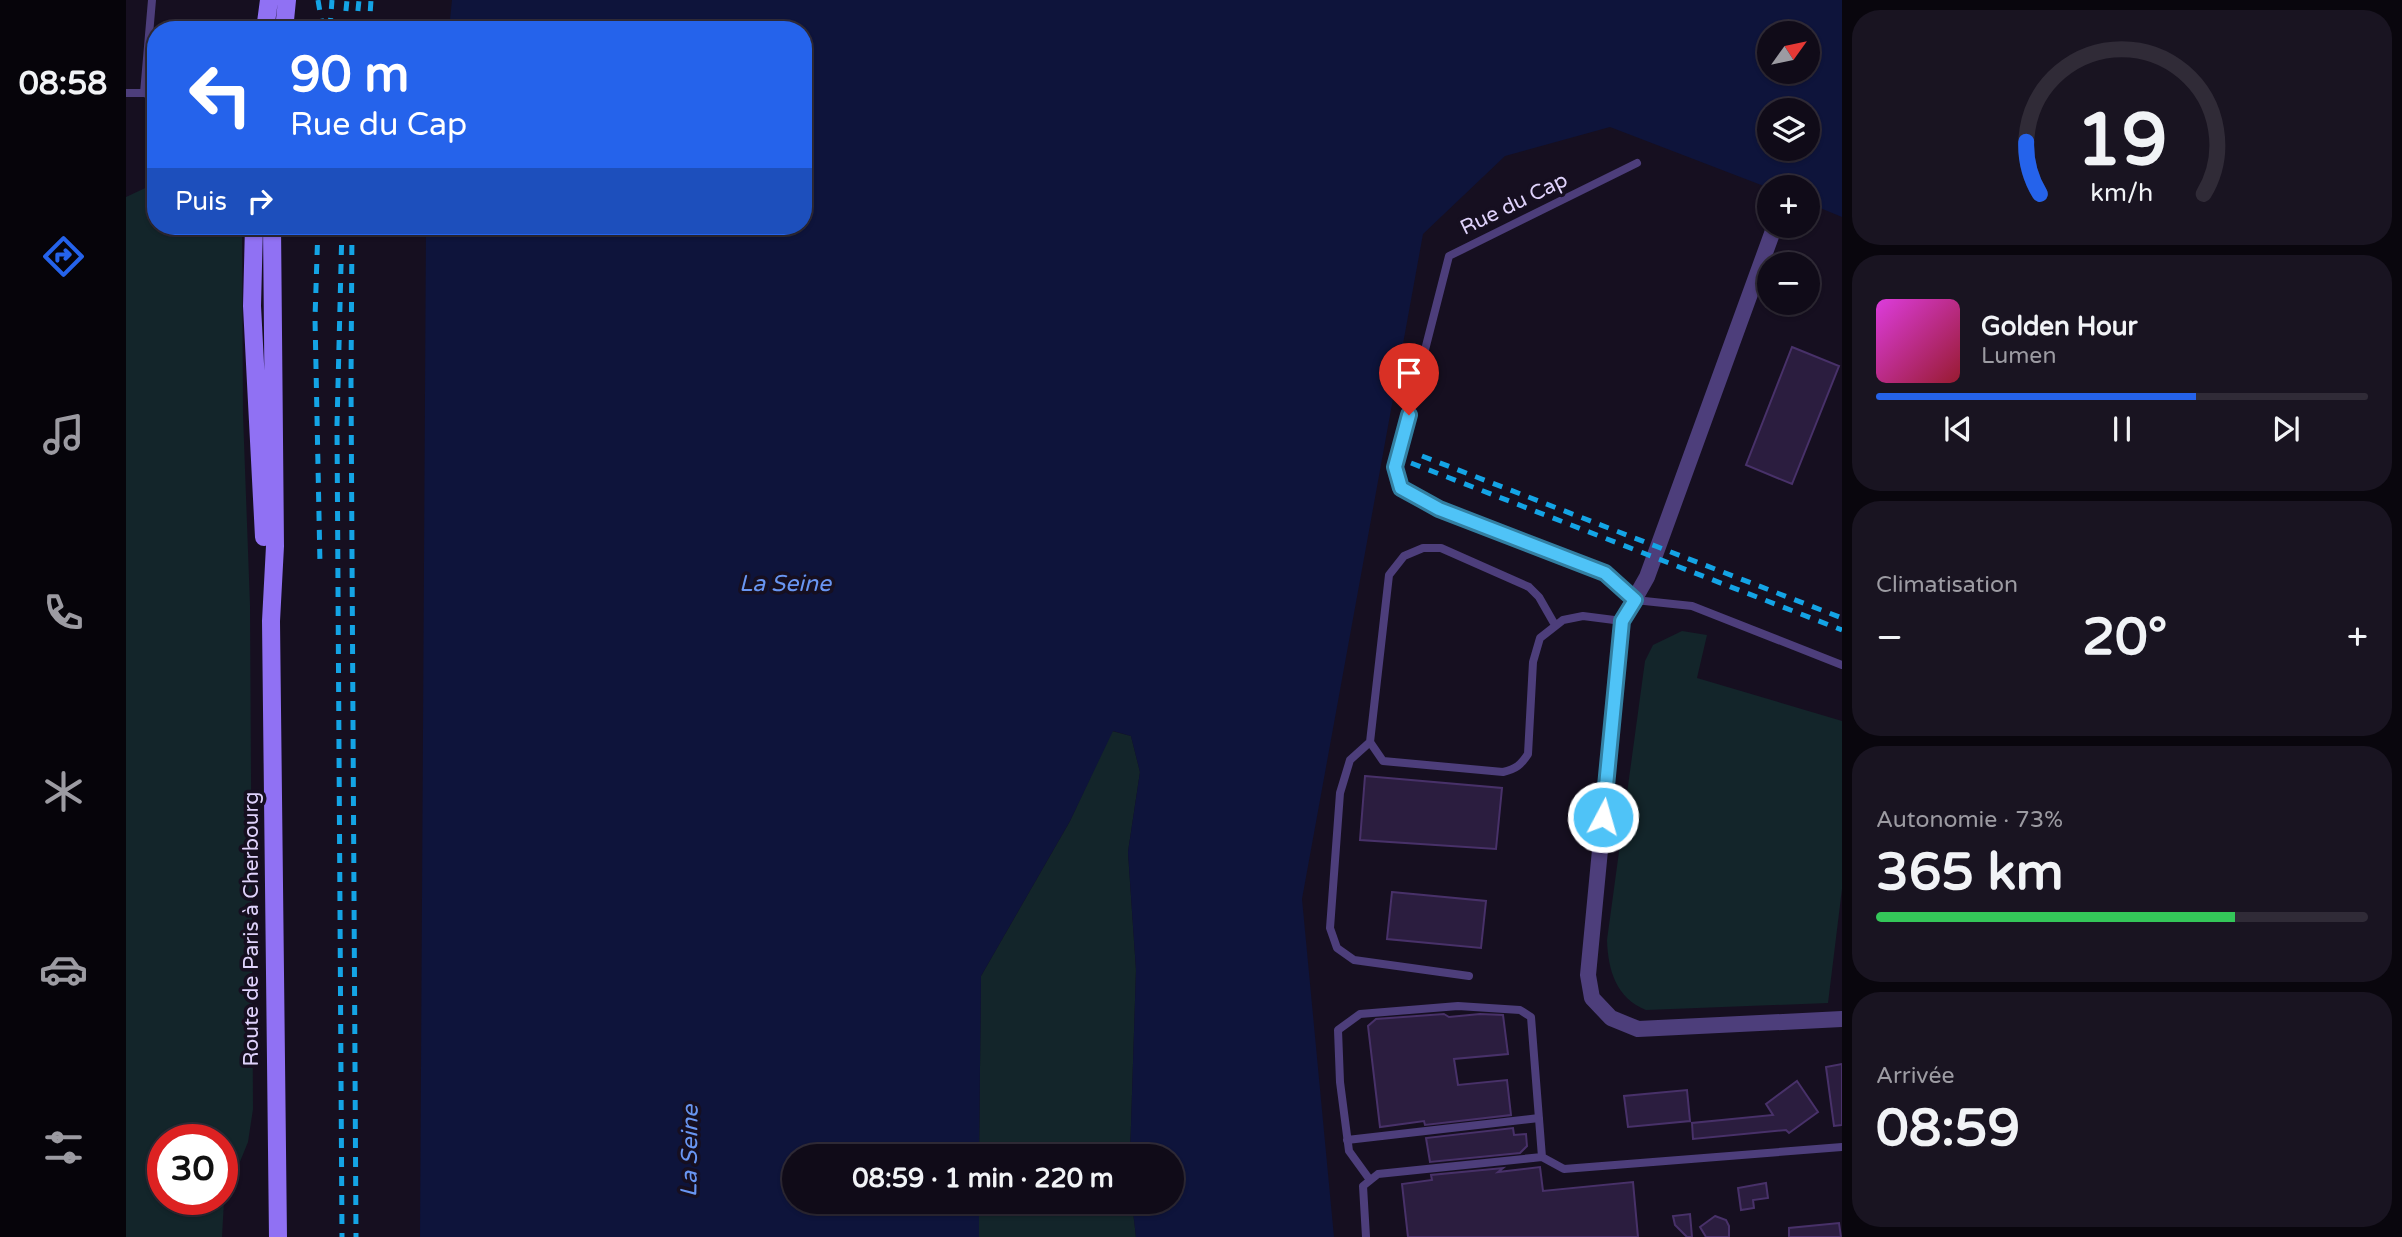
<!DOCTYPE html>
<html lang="fr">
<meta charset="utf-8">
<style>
:root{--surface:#100b18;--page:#191421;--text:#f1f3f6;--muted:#9c9ba2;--line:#302b37;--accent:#2563eb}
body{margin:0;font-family:"Varela Round",sans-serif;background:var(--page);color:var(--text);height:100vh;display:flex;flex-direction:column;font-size:26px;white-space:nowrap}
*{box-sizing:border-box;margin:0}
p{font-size:23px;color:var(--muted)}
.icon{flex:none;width:38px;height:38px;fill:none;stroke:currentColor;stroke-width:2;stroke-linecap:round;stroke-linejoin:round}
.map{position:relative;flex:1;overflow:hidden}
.sheet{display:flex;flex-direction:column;gap:10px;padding:10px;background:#09060d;width:560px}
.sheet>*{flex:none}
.guide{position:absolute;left:21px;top:21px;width:665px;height:214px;border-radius:28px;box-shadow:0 2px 5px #0004,0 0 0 2px var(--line);background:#2563eb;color:#fff;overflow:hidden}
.needle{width:46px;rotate:57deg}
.buttons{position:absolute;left:1631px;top:21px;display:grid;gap:14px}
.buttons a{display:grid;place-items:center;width:63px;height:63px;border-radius:50%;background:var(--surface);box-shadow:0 2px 5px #0004,0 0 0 2px var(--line);font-size:35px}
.speed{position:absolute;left:21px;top:1124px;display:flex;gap:14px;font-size:35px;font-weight:700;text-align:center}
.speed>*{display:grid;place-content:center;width:91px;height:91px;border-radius:50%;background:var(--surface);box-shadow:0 2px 5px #0004,0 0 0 2px var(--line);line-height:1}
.speed .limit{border:10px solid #d22;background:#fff;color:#111}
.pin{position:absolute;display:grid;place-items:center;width:60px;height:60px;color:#fff;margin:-72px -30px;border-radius:50% 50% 50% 0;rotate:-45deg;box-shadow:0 0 7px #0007}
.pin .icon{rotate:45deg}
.me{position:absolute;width:77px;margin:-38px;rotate:6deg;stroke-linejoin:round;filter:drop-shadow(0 0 5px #0008)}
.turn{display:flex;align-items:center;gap:24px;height:147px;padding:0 28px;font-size:32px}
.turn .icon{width:91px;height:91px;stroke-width:2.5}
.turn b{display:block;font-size:49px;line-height:60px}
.then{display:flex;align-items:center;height:66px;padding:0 28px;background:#0003;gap:14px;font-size:26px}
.big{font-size:52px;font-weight:700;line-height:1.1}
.sheet .tile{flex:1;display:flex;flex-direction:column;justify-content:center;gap:10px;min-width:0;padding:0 24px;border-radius:28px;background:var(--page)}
.sheet .dial{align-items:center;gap:0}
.dial svg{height:182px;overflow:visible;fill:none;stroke:var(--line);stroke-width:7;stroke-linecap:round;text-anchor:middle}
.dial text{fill:var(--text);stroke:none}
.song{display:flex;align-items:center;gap:21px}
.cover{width:84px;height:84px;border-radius:10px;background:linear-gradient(135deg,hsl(300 70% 55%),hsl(350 70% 35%))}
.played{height:7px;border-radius:4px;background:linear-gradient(90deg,var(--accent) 65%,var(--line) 65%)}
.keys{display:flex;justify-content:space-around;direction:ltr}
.heat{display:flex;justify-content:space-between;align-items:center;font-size:38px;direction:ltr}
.charge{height:10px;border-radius:5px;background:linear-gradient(90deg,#34c759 73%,var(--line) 0)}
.trip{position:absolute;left:656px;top:1144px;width:402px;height:70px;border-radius:35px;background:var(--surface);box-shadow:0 2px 5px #0004,0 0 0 2px var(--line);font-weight:700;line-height:70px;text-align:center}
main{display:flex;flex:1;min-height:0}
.menu{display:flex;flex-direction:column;width:126px;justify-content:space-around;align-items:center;background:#06040a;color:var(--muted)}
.menu .icon{width:49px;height:49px}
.menu .on{color:var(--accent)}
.menu b{font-size:32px;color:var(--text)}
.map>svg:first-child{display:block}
.green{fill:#13252a;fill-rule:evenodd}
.water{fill:#0e143b;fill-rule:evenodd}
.building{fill:#2b1d3f;stroke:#483169;stroke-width:2}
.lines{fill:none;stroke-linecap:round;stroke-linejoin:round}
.service{stroke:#4d3e7b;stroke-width:8}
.minor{stroke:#4d3e7b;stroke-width:16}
.secondary{stroke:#9071f3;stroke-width:18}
.rail{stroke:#14a4e5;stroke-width:5;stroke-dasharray:10 9;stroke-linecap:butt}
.route-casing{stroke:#337fa1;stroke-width:18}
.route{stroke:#4fc3f7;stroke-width:12}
.labels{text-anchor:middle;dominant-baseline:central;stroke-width:7;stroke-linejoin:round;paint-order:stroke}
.street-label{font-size:21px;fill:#dfd2fb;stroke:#160f20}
.water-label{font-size:23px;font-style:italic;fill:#6996f2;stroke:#160f20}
</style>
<main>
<nav class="menu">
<b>08:58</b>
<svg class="icon on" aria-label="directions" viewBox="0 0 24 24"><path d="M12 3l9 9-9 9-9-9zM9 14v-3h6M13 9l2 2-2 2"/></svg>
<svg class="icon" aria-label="music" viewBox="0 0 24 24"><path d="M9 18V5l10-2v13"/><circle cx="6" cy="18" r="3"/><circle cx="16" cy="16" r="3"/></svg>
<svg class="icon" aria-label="phone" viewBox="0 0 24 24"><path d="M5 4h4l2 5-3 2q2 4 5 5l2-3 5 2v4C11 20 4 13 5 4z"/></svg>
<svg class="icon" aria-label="climate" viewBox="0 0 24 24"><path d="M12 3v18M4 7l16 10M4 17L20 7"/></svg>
<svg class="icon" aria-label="car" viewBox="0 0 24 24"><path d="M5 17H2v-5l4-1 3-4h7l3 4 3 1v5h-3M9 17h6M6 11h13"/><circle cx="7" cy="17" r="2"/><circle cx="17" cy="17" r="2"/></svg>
<svg class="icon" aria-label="filters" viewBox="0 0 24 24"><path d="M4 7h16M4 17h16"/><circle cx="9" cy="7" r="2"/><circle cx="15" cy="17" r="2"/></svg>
</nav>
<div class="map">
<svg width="1716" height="1237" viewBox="0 0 1716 1237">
<rect width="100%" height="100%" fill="#160f20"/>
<path class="green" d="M30 183V226H116L117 415 124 605 127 1109 122 1142 98 1201 96 1237H0V197ZM37 1139H96V1199H37Z
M1556 631 1581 635 1571 678 1716 721V889L1702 1003 1520 1010C1490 998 1482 970 1481 940L1519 661 1527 645Z
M986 731 1005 736 1014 772 1002 852 1010 970 1004 1157H853L855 976 944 821Z
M853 1202H1006L1010 1237H853Z"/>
<path class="water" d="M326 0H1716V217L1682 203V187L1643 188 1484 127 1379 156 1297 234 1176 899 1208 1237H1010L1006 1202H1046V1157H1004L1010 970 1002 852 1014 772 1005 736 987 731 944 821 855 976 853 1157H668V1202H853V1237H294L300 226H677V30H323ZM1643 33H1682V72H1643ZM1643 110H1682V149H1643Z"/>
<path class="building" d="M1666 347 1713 366 1666 484 1620 465Z
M1239 776 1376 788 1370 849 1234 840Z
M1266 892 1360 901 1355 948 1261 939Z
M1318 1014 1323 1017 1354 1014 1377 1015 1382 1054 1328 1059 1332 1085 1381 1080 1385 1115 1299 1125 1298 1121 1254 1127 1242 1026 1250 1019Z
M1716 1064V1125L1708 1126 1700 1067Z
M1671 1081 1692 1112 1663 1133 1660 1130 1567 1139 1566 1123 1647 1115 1640 1104Z
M1561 1090 1564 1121 1502 1127 1498 1096Z
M1387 1128 1388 1135 1400 1134 1401 1146 1394 1153 1304 1162 1300 1138Z
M1414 1167 1417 1191 1507 1182 1512 1237H1282L1276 1184 1306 1180 1305 1175 1377 1168 1372 1172Z
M1640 1183 1642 1198 1627 1200 1628 1208 1615 1210 1612 1188Z
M1564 1214 1566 1237H1561L1549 1225 1547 1216Z
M1589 1216 1600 1220 1603 1226V1237H1580L1574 1227Z
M1713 1223 1715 1237H1663V1228Z"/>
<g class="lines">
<path class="service" d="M26 0 18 93 30 97
M0 93H18
M1511 163 1323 256 1269 467 1275 488 1313 509 1479 573 1509 600 1566 606 1716 665
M1429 625 1413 597 1403 587 1315 548H1297L1278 556 1263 575 1244 742 1257 761 1377 772C1390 769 1395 765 1402 754L1407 662 1414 638 1437 620 1457 616 1496 621
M1244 742 1224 760 1214 793 1204 928 1211 948 1228 960 1343 976
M1221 1140 1413 1118
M1244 1180 1223 1151 1214 1082 1212 1030 1234 1014 1332 1006 1394 1010 1405 1017 1416 1157
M1240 1237 1237 1186 1252 1174 1416 1157 1438 1169 1716 1147"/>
<path class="minor" d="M1648 228 1521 577 1496 621 1462 975 1466 998 1485 1018 1512 1029 1716 1019"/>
<path class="secondary" d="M139 30 143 0
M158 30 161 0
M128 226 126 306 138 537
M146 226 149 546 145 621 152 1237"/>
<path class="rail" d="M192 0 197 30
M204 28 206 0
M218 30 221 0
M230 30 233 0
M243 30 245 0
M192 226 189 318 194 565
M216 226 211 425 216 1237
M226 226 225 383 230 1237
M1296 456 1716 618
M1285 463 1716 630"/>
</g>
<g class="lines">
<g class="route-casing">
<path id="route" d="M1283 415 1269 467 1275 488 1313 509 1479 573 1509 600 1496 621 1477 817"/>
</g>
<use href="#route" class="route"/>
</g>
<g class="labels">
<g class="street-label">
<text transform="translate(1388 204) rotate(-26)">Rue du Cap</text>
<text transform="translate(125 929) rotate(-90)">Route de Paris à Cherbourg</text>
</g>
<g class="water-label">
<text x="659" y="584">La Seine</text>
<text transform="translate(564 1151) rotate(-89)">La Seine</text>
</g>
</g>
</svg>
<div class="buttons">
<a><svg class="needle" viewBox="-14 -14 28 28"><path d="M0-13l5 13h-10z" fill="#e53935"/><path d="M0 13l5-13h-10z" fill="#9c9ba2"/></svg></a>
<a><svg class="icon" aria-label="layers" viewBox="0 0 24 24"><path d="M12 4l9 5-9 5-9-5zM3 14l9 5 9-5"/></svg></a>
<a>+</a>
<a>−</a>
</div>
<div class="speed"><div class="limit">30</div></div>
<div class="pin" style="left:1283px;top:415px;background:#d93025"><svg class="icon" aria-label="arrive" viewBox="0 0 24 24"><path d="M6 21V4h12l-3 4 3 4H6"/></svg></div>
<svg class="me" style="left:1477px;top:817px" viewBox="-20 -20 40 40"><circle r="17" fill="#4fc3f7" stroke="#fff" stroke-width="3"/><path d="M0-11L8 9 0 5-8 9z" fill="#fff"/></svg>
<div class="trip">08:59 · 1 min · 220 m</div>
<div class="guide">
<div class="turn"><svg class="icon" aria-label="left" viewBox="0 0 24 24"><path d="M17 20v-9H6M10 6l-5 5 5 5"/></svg><div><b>90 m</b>Rue du Cap</div></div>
<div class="then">Puis<svg class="icon" aria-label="right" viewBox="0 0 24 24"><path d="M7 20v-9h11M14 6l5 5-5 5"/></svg></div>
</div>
</div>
<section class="sheet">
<div class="tile dial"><svg viewBox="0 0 100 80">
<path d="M14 69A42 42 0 1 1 86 69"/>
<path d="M14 69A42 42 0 0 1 8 46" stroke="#2563eb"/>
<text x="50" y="56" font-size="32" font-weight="700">19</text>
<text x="50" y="72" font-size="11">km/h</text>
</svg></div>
<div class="tile">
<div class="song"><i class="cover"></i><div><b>Golden Hour</b><p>Lumen</p></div></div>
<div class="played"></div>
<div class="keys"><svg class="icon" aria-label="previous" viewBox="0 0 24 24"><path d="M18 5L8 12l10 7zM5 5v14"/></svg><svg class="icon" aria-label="pause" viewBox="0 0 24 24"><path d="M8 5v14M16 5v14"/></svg><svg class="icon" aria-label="next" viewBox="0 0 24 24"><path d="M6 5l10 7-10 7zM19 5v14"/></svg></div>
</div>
<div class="tile"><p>Climatisation</p>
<div class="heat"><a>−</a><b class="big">20°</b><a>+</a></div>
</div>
<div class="tile"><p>Autonomie · 73%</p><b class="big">365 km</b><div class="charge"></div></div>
<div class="tile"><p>Arrivée</p><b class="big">08:59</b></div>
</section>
</main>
